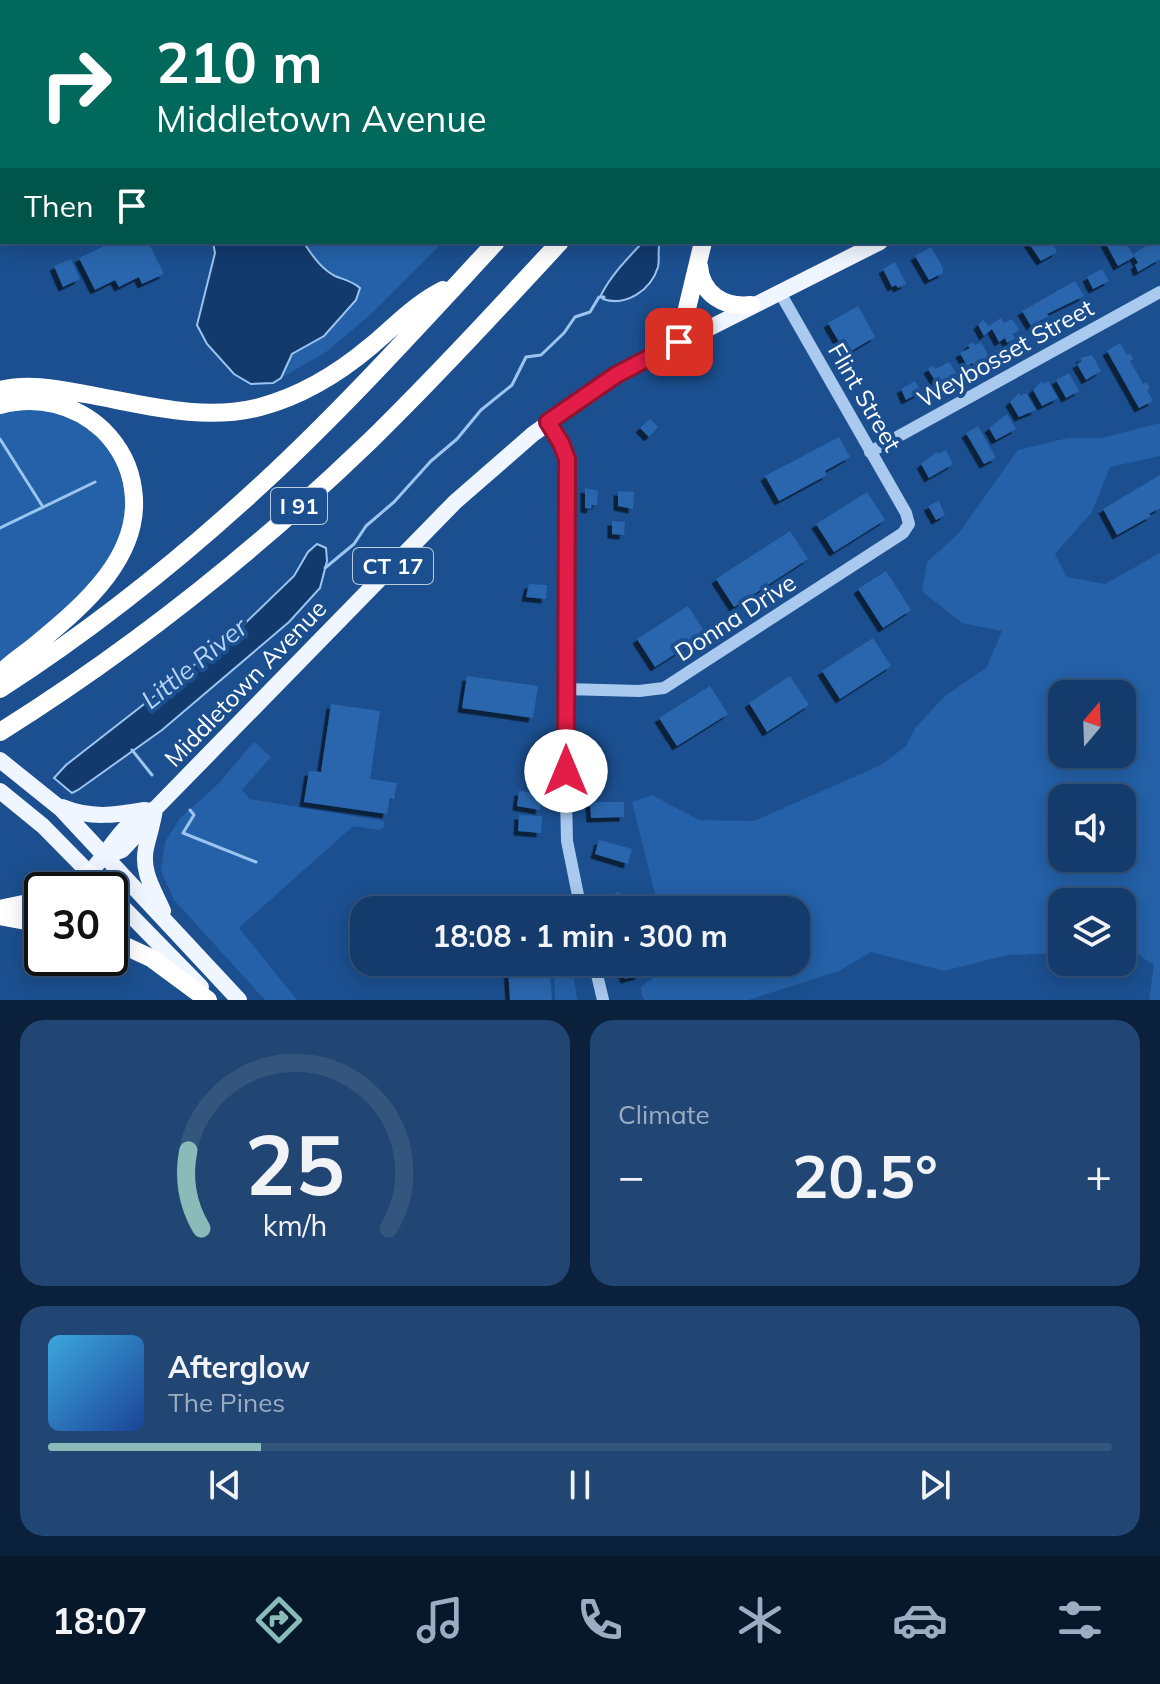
<!DOCTYPE html>
<meta charset="utf-8">
<style>
:root{--surface:#143b6b;--page:#214673;--text:#f1f3f6;--muted:#9dadc1;--line:#33557e;--accent:#8bbbb9}
body{margin:0;font-family:Mulish,sans-serif;background:var(--page);color:var(--text);height:100vh;display:flex;flex-direction:column;font-size:30px;white-space:nowrap}
*{box-sizing:border-box;margin:0}
p{font-size:26px;color:var(--muted)}
.icon{flex:none;width:44px;height:44px;fill:none;stroke:currentColor;stroke-width:2;stroke-linecap:round;stroke-linejoin:round}
.map{position:relative;height:1000px;overflow:hidden}
.sheet{display:flex;flex-direction:column;gap:20px;padding:20px;background:#0b203b;flex:1}
.sheet>*{flex:none}
.top-card{position:absolute;left:0px;top:0px;width:1160px;height:244px;box-shadow:0 4px 20px #0003,0 0 0 2px var(--line);background:#00695c;color:#fff;overflow:hidden}
.needle{width:52px;rotate:19deg}
.fabs{position:absolute;left:1048px;top:680px;display:grid;gap:16px}
.fabs a{display:grid;place-items:center;width:88px;height:88px;border-radius:16px;background:var(--surface);box-shadow:0 4px 20px #0003,0 0 0 2px var(--line);font-size:40px}
.speed{position:absolute;left:24px;top:872px;display:flex;gap:16px;font-size:40px;font-weight:700;text-align:center}
.speed>*{display:grid;place-content:center;width:104px;height:104px;border-radius:50%;background:var(--surface);box-shadow:0 4px 20px #0003,0 0 0 2px var(--line);line-height:1}
.speed .limit{border:4px solid #111;border-radius:12px;background:#fff;color:#111}
.pin{position:absolute;display:grid;place-items:center;width:68px;height:68px;color:#fff;margin:-34px;border-radius:16px;box-shadow:0 4px 12px #0006}
.me{position:absolute;width:88px;margin:-44px;rotate:0deg;stroke-linejoin:round;filter:drop-shadow(0 0 6px #0008)}
.turn{display:flex;align-items:center;gap:28px;height:168px;padding:0 24px;font-size:36px}
.turn .icon{width:104px;height:104px;stroke-width:2.5}
.turn b{display:block;font-size:56px;line-height:68px}
.then{display:flex;align-items:center;height:76px;padding:0 24px;background:#0003;gap:16px;font-size:30px}
.big{font-size:60px;font-weight:700;line-height:1.1}
.sheet .card{flex:1;display:flex;flex-direction:column;justify-content:center;gap:12px;min-width:0;padding:0 28px;border-radius:24px;background:var(--page)}
.sheet .dial{align-items:center;gap:0}
.dial svg{height:208px;overflow:visible;fill:none;stroke:var(--line);stroke-width:7;stroke-linecap:round;text-anchor:middle}
.dial text{fill:var(--text);stroke:none}
.song{display:flex;align-items:center;gap:24px}
.cover{width:96px;height:96px;border-radius:12px;background:linear-gradient(135deg,hsl(200 70% 55%),hsl(220 70% 35%))}
.played{height:8px;border-radius:4px;background:linear-gradient(90deg,var(--accent) 20%,var(--line) 20%)}
.keys{display:flex;justify-content:space-around;direction:ltr}
.heat{display:flex;justify-content:space-between;align-items:center;font-size:44px;direction:ltr}
.sheet .tiles{flex:1;display:grid;gap:20px;grid-template-columns:1fr 1fr}
.card:last-child{grid-column:span 2}
.trip{position:absolute;left:350px;top:896px;width:460px;height:80px;border-radius:24px;background:var(--surface);box-shadow:0 4px 20px #0003,0 0 0 2px var(--line);font-weight:700;line-height:80px;text-align:center}
.dock{display:flex;height:128px;justify-content:space-around;align-items:center;background:#08182b;color:var(--muted)}
.dock .icon{width:56px;height:56px}
.dock .on{color:var(--accent)}
.dock b{font-size:36px;color:var(--text)}
.map>svg:first-child{display:block}
.green{fill:#2461a8;fill-rule:evenodd}
.water{fill:#123a6d;stroke:#9cc4f0;stroke-width:2}
.lines{fill:none;stroke-linecap:round;stroke-linejoin:round}
.stream{stroke:#9cc4f0;stroke-width:3}
.building{fill:#2a66ad;filter:url(#shadow)}
.minor{stroke:#a9c9ee;stroke-width:12}
.major{stroke:#f0f6ff;stroke-width:16}
.highway{stroke:#fff;stroke-width:18}
.route-casing{stroke:#92132f;stroke-width:20}
.route{stroke:#e11d48;stroke-width:14}
.labels{text-anchor:middle;dominant-baseline:central;stroke-width:8;stroke-linejoin:round;paint-order:stroke}
.shield{fill:#1b4f8f;stroke:#bbcadd;stroke-width:2}
.shield-label{font-size:22px;font-weight:bold;fill:#fff}
.street-label{font-size:24px;fill:#fff;stroke:#1b4f8f}
.water-label{font-size:26px;font-style:italic;fill:#b5d3f5;stroke:#1b4f8f}
</style>
<div class="map">
<svg width="1160" height="1000" viewBox="0 0 1160 1000">
<defs>
<filter id="shadow"><feDropShadow dx="-4.5" dy="4.5" stdDeviation="0" flood-color="#0009"/></filter>
</defs>
<rect width="100%" height="100%" fill="#1b4f8f"/>
<path class="green" d="M307 242H443L370 315 326 352 281 378 292 354 325 336 352 281C329 274 319 265 306 246Z
M30 408C42 410 55 412 66 415 102 427 123 464 125 500 126 519 125 536 114 552 86 597 42 631 0 661V413Z
M1160 423V456L1110 467 1092 512 1055 554 1067 577 1105 584 1160 553V1000H1149L1154 965 1131 950H1122V902H1062V953L1007 955 944 971 871 952 839 971 748 1000H645L642 996 641 987 660 973 676 970 678 962H796V910H659L632 802 652 795 699 820 754 821 881 765 906 746 916 727 945 696 987 667 1002 631 962 623 922 591 927 562 959 533 1018 450 1068 438H1102ZM1062 694H1122V754H1062ZM1062 798H1122V858H1062Z
M254 742 271 757 242 790 250 799 384 821V827L379 830 353 826 239 928 297 1000H265L174 900 161 871 165 842 180 818 218 784Z
M554 963H572L577 1000H555Z"/>
<path class="water" d="M213 242H307L306 246C314 258 322 269 335 276 345 280 352 281 360 288L356 300 324 336 292 354 281 378 273 383 251 384 234 374 207 344 197 325 215 253Z
M643 242H660C657 251 660 259 658 267 651 290 626 307 603 299L601 295C612 274 627 259 643 242Z
M317 544 326 548 327 561 320 588 289 622 162 730 78 790 72 793 54 778 66 765 234 634 294 576 308 552Z"/>
<g class="lines">
<path class="stream" d="M0 439 43 507
M0 528 95 482
M325 568 354 544 366 526 394 502 431 461 457 439 481 410 512 385 526 357 541 355 564 333 575 317 590 312 599 297H604
M132 750 152 775
M190 810 194 815 183 833 256 862"/>
</g>
<path class="building" d="M112 242H148L164 274 142 284 139 277 119 287 115 280 95 290 79 258Z
M1028 242H1051L1057 252 1041 261Z
M1105 242H1126L1134 257 1118 266Z
M1153 242H1160V259L1138 272 1135 265 1138 263 1133 254Z
M931 247 943 268V273L929 280 915 256Z
M71 259 80 279 63 287 54 266Z
M895 262 906 284 898 288 896 285 892 287 883 269Z
M1102 269 1109 281 1093 289 1087 277Z
M1075 281 1084 296 1047 314 1049 316 1031 326 1022 311Z
M858 306 875 337 846 354 828 323Z
M1001 318 1004 323 1012 319 1019 330 1013 334 1015 338 1007 343 1005 338 999 342 992 329 984 336 978 325 983 320 989 326Z
M973 342 975 345 981 342 989 357 974 365 972 363 967 366 960 353 970 348 968 345Z
M1120 343 1127 355 1130 353 1133 359 1130 361 1143 384 1146 382 1150 388 1147 390 1153 401 1139 408 1107 351Z
M1092 355 1101 371 1086 380 1077 364 1082 361 1080 358Z
M949 362 956 373 937 384 928 369 933 366 936 369Z
M1069 373 1079 391 1066 398 1056 380Z
M915 381 921 392 906 400 901 389Z
M1042 381 1043 384 1048 381 1058 398 1042 406 1033 390Z
M1019 393 1020 396 1026 393 1036 410 1019 417 1010 402Z
M1007 414 1016 429 996 440 989 428Z
M650 419 658 427 649 437 640 428Z
M978 426 996 458 984 464 966 433Z
M839 437 850 457 825 471 827 475 779 501 765 476Z
M946 450 953 464 929 478 921 464 937 452 938 454Z
M1160 475V508L1149 514 1151 516 1117 535 1103 509Z
M585 488 598 491 597 505H592L591 509 585 508Z
M618 491 634 492 633 509 618 506Z
M867 492 885 520 834 552 816 524Z
M939 501 945 515 936 520 928 506Z
M612 521 625 522 624 535 612 534Z
M790 531 808 559 734 607 716 579Z
M886 571 911 610 883 628 858 589Z
M529 584 547 585 546 599 526 597Z
M688 606 706 634 655 667 637 639Z
M873 638 891 666 840 699 822 671Z
M467 676 538 686 533 718 462 708Z
M790 676 809 705 767 732 749 703Z
M710 686 728 714 677 746 659 718Z
M331 704 380 711 370 779 397 783 394 799 390 798 387 814 304 802 309 771 321 772Z
M519 791 542 794 540 810 517 806Z
M590 802H624V817L591 818Z
M519 815 542 816 541 833 518 831Z
M599 840 632 849 628 864 595 854Z
M619 892 623 908 608 910 604 897Z
M502 962H549L552 1000H510L508 966 503 967Z
M637 962 640 975 625 979 620 963Z"/>
<g class="lines">
<path class="minor" d="M1158 178 1160 181
M548 422 561 443 567 459 566 798 567 841 581 910
M870 452 1160 292
M565 689 639 691 664 688 903 533 909 524 906 513 779 291
M594 962 603 1000"/>
<path class="major" d="M1158 92 1160 91
M0 760 61 809 239 1000
M0 791 43 826 106 890
M62 807C91 819 116 815 145 810
M155 809C153 823 149 835 146 848 141 872 154 890 163 911
M106 856 122 850 152 818
M89 873C111 851 122 819 155 809L455 502 533 434 616 375 880 242
M110 894 201 987"/>
<path class="highway" d="M719 2 721 0
M783 2 785 0
M812 2 814 0
M699 266C701 294 724 308 751 305
M679 342 703 242
M0 390C28 383 57 389 85 394 142 404 202 422 260 407 301 396 339 373 371 346 395 326 415 304 443 290
M0 405C37 395 75 404 103 430 119 446 130 466 133 489 143 555 84 605 38 643 25 654 11 662 0 674
M0 689C93 629 182 558 263 483 345 407 420 324 496 242
M0 732C134 648 258 549 371 440 436 376 498 309 560 242
M66 890 89 873
M0 909 42 900
M0 916 42 924
M110 939 151 958 208 1000"/>
</g>
<g class="lines">
<g class="route-casing">
<path id="route" d="M566 771 567 459 561 443 548 422 616 375 679 342"/>
</g>
<use href="#route" class="route"/>
</g>
<g class="labels">
<g class="shield">
<rect x="271" y="488" width="56" height="36" rx="6"/>
<rect x="353" y="548" width="80" height="36" rx="6"/>
</g>
<g class="shield-label">
<text x="299" y="506">I 91</text>
<text x="393" y="566">CT 17</text>
</g>
<g class="street-label">
<text transform="translate(1005 353) rotate(-29)">Weybosset Street</text>
<text transform="translate(865 397) rotate(60)">Flint Street</text>
<text transform="translate(735 617) rotate(-33)">Donna Drive</text>
<text transform="translate(245 683) rotate(-46)">Middletown Avenue</text>
</g>
<g class="water-label">
<text transform="translate(194 663) rotate(-39)">Little River</text>
</g>
</g>
</svg>
<div class="fabs">
<a><svg class="needle" viewBox="-14 -14 28 28"><path d="M0-13l5 13h-10z" fill="#e53935"/><path d="M0 13l5-13h-10z" fill="#9dadc1"/></svg></a>
<a><svg class="icon" aria-label="sound" viewBox="0 0 24 24"><path d="M4 9h4l5-4v14l-5-4H4zM17 9q2 3 0 6"/></svg></a>
<a><svg class="icon" aria-label="layers" viewBox="0 0 24 24"><path d="M12 4l9 5-9 5-9-5zM3 14l9 5 9-5"/></svg></a>
</div>
<div class="speed"><div class="limit">30</div></div>
<div class="pin" style="left:679px;top:342px;background:#d93025"><svg class="icon" aria-label="arrive" viewBox="0 0 24 24"><path d="M6 21V4h12l-3 4 3 4H6"/></svg></div>
<svg class="me" style="left:566px;top:771px" viewBox="-20 -20 40 40"><circle r="19" fill="#fff"/><path d="M0-13L10 11 0 6-10 11z" fill="#e11d48"/></svg>
<div class="trip">18:08 · 1 min · 300 m</div>
<div class="top-card">
<div class="turn"><svg class="icon" aria-label="right" viewBox="0 0 24 24"><path d="M7 20v-9h11M14 6l5 5-5 5"/></svg><div><b>210 m</b>Middletown Avenue</div></div>
<div class="then">Then<svg class="icon" aria-label="arrive" viewBox="0 0 24 24"><path d="M6 21V4h12l-3 4 3 4H6"/></svg></div>
</div>
</div>
<section class="sheet">
<div class="tiles">
<div class="card dial"><svg viewBox="0 0 100 80">
<path d="M14 69A42 42 0 1 1 86 69"/>
<path d="M14 69A42 42 0 0 1 9 39" stroke="#8bbbb9"/>
<text x="50" y="56" font-size="32" font-weight="700">25</text>
<text x="50" y="72" font-size="11">km/h</text>
</svg></div>
<div class="card"><p>Climate</p>
<div class="heat"><a>−</a><b class="big">20.5°</b><a>+</a></div>
</div>
<div class="card">
<div class="song"><i class="cover"></i><div><b>Afterglow</b><p>The Pines</p></div></div>
<div class="played"></div>
<div class="keys"><svg class="icon" aria-label="previous" viewBox="0 0 24 24"><path d="M18 5L8 12l10 7zM5 5v14"/></svg><svg class="icon" aria-label="pause" viewBox="0 0 24 24"><path d="M8 5v14M16 5v14"/></svg><svg class="icon" aria-label="next" viewBox="0 0 24 24"><path d="M6 5l10 7-10 7zM19 5v14"/></svg></div>
</div>
</div>
</section>
<nav class="dock">
<b>18:07</b>
<svg class="icon on" aria-label="directions" viewBox="0 0 24 24"><path d="M12 3l9 9-9 9-9-9zM9 14v-3h6M13 9l2 2-2 2"/></svg>
<svg class="icon" aria-label="music" viewBox="0 0 24 24"><path d="M9 18V5l10-2v13"/><circle cx="6" cy="18" r="3"/><circle cx="16" cy="16" r="3"/></svg>
<svg class="icon" aria-label="phone" viewBox="0 0 24 24"><path d="M5 4h4l2 5-3 2q2 4 5 5l2-3 5 2v4C11 20 4 13 5 4z"/></svg>
<svg class="icon" aria-label="climate" viewBox="0 0 24 24"><path d="M12 3v18M4 7l16 10M4 17L20 7"/></svg>
<svg class="icon" aria-label="car" viewBox="0 0 24 24"><path d="M5 17H2v-5l4-1 3-4h7l3 4 3 1v5h-3M9 17h6M6 11h13"/><circle cx="7" cy="17" r="2"/><circle cx="17" cy="17" r="2"/></svg>
<svg class="icon" aria-label="filters" viewBox="0 0 24 24"><path d="M4 7h16M4 17h16"/><circle cx="9" cy="7" r="2"/><circle cx="15" cy="17" r="2"/></svg>
</nav>
